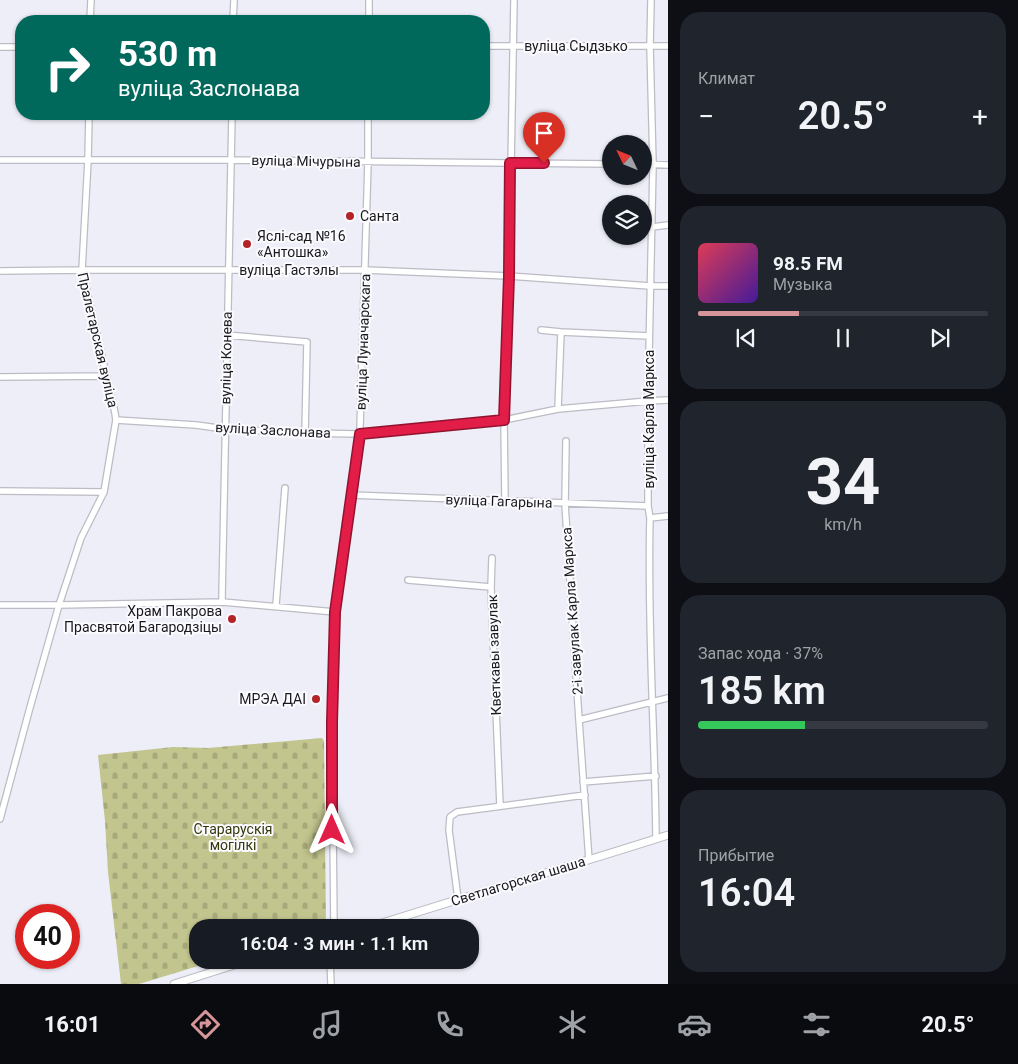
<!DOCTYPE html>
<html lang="ru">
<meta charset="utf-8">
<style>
:root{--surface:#171b24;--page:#20242c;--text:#f1f3f6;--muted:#9ea1a6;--line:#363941;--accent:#d69598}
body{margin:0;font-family:Roboto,sans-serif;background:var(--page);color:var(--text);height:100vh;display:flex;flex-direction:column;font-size:19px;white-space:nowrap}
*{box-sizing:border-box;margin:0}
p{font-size:16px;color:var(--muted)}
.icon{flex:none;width:28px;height:28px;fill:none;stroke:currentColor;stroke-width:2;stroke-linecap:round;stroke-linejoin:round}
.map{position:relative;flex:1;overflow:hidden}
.panel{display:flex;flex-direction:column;gap:12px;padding:12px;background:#0d0f14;width:350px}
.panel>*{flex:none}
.hud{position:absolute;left:15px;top:15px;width:475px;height:105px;border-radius:20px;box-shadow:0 1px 4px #0004;background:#00695c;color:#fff;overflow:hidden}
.needle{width:32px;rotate:313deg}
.fabs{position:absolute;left:602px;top:135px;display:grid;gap:10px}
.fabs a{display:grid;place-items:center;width:50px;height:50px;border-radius:50%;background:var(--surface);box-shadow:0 1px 4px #0004;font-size:25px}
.speed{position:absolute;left:15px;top:904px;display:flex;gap:10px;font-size:25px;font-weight:700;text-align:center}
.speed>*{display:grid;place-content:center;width:65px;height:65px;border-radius:50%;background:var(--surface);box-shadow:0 1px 4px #0004;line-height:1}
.speed .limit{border:8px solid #d22;background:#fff;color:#111}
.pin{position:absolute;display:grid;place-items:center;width:42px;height:42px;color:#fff;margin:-51px -21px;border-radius:50% 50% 50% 0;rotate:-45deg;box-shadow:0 0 5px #0007}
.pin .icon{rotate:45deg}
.me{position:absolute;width:55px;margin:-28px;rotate:0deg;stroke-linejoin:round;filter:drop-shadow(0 0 4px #0008)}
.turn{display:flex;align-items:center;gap:18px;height:105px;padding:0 20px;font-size:22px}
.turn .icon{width:65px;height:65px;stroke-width:2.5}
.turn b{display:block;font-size:35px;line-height:42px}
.big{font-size:38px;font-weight:600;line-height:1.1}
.panel .card{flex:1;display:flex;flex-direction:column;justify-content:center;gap:8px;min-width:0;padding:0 18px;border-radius:20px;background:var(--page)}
.panel .dial{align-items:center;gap:0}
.dial b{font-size:65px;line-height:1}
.song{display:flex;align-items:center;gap:15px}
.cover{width:60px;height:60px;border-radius:8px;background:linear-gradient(135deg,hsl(350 70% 55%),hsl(260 70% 35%))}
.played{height:5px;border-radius:2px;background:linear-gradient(90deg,var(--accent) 35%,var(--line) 35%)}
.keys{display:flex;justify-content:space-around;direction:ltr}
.heat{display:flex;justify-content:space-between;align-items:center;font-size:28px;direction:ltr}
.charge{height:8px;border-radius:4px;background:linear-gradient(90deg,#34c759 37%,var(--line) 0)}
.trip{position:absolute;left:189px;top:919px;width:290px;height:50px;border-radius:20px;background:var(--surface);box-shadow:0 1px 4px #0004;font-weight:600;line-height:50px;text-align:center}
.tabs{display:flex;height:80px;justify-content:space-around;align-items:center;background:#090b0e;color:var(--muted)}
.tabs .icon{width:35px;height:35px}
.tabs .on{color:var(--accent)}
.tabs b{font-size:22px;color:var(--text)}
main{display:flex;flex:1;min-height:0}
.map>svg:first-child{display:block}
.cemetery{fill:url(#cemetery-stones)}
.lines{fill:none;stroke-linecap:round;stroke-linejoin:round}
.minor-casing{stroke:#bbbcc4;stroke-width:8}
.major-casing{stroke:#bbbcc4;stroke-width:9}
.minor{stroke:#fff;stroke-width:5.5}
.major{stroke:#fff;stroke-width:7}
.route-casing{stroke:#92132f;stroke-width:12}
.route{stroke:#e11d48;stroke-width:9}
.poi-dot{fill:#b42326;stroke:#fbfbff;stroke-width:2}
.labels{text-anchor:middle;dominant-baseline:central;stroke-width:4;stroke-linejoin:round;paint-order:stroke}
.street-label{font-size:14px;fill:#19191c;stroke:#fbfbff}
.poi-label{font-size:14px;fill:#19191c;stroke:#fbfbff;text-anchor:start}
.park-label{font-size:14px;fill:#363708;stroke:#fbfbff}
</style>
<main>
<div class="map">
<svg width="668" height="984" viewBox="0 0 668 984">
<defs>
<pattern id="cemetery-stones" width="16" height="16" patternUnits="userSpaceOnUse" patternTransform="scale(1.25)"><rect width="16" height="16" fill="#c2c58e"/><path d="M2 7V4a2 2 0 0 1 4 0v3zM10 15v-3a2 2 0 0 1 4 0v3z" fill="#a6a97a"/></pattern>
</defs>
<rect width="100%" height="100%" fill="#edeef7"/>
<path class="cemetery" d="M322 738 324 741 326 927 198 928V960H218L139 984H121L108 872 105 821 98 755 173 747 208 748Z"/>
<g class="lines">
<g class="minor-casing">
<path id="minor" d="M651 0 650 46 653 165 648 401V506L650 518C647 625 655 732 656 839
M90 21 91 0
M233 21 234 0
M369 21V0
M484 46H668
M0 47H21
M0 160H231L611 164
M644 164 668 165
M652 227 668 225
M0 271 82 270H365L509 276 650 286H668
M541 330 561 332 649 336
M226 335 307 342 305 433
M0 377 106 376
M558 409 561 332
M116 420 196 425 225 429 305 433 359 434 504 420 558 409 648 401 668 400
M566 441 565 504 579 720 589 860
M0 491 104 492
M351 495 648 506
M505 501 504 420 509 276 514 0
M650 518 668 516
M408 580 491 587 500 806
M491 587 492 558
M222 602C224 439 228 276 232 114
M0 605H59L222 602 335 612
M276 605 285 488
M579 720 668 698
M583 782 656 776
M0 819 29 711 59 605 81 538 104 492 116 420 115 413 82 270 88 160 89 114
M458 899 449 830 450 817 457 812 585 795
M334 928 332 722 335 612 360 428 368 162V114
M330 960 331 984"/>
</g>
<g class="major-casing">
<path id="major" d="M367 928C467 896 568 867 668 835
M174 984 250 960"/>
</g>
<use href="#minor" class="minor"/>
<use href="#major" class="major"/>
</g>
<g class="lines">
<g class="route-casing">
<path id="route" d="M332 830V722L335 612 360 434 504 420 509 276 510 163H544"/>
</g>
<use href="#route" class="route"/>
</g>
<g class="poi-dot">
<circle cx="350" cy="216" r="5"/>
<circle cx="247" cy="244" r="5"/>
<circle cx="232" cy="619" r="5"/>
<circle cx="316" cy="699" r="5"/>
</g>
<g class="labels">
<g class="street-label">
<text x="576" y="46">вуліца Сыдзько</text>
<text transform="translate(306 161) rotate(1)">вуліца Мічурына</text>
<text x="289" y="270">вуліца Гастэлы</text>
<text transform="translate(98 340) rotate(77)">Пралетарская вуліца</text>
<text transform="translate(363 342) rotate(-88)">вуліца Луначарскага</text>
<text transform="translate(226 358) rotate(-89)">вуліца Конева</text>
<text transform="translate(649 419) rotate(-90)">вуліца Карла Маркса</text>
<text transform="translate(273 430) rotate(3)">вуліца Заслонава</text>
<text transform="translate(499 501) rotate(2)">вуліца Гагарына</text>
<text transform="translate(572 611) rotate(-94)">2-і завулак Карла Маркса</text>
<text transform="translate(494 655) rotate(-92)">Кветкавы завулак</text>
<text transform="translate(518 881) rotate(-17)">Светлагорская шаша</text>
</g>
<g class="poi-label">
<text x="360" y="216">Санта</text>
<text x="257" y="236">Яслі-сад №16<tspan x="257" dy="16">«Антошка»</tspan></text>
<text x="222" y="611" text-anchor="end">Храм Пакрова<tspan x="222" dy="16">Прасвятой Багародзіцы</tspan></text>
<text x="306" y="699" text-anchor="end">МРЭА ДАІ</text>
</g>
<g class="park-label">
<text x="233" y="829">Старарускія<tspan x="233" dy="16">могілкі</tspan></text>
</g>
</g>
</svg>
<div class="fabs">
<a><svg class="needle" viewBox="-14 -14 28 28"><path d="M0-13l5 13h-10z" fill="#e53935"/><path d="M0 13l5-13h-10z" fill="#9ea1a6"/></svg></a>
<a><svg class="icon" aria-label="layers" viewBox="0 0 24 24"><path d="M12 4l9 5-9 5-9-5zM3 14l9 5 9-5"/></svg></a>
</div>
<div class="speed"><div class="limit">40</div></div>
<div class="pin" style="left:544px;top:163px;background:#d93025"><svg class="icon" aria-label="arrive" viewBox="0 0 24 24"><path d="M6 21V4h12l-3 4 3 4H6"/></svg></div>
<svg class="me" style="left:332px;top:830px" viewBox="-20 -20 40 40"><path d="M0-17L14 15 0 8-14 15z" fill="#e11d48" stroke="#fff" stroke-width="4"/></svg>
<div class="trip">16:04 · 3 мин · 1.1 km</div>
<div class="hud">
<div class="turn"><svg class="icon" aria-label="right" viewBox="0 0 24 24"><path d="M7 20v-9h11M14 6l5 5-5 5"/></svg><div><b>530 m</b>вуліца Заслонава</div></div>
</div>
</div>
<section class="panel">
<div class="card"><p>Климат</p>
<div class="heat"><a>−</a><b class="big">20.5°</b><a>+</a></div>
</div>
<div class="card">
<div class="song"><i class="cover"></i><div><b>98.5 FM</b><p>Музыка</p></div></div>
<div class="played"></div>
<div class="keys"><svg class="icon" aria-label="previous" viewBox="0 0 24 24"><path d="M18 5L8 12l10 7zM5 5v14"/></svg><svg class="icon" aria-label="pause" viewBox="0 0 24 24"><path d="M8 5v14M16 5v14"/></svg><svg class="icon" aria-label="next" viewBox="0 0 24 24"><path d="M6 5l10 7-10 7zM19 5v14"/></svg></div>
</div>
<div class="card dial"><b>34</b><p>km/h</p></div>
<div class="card"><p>Запас хода · 37%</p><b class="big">185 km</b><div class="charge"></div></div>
<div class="card"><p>Прибытие</p><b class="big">16:04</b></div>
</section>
</main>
<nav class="tabs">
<b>16:01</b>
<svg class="icon on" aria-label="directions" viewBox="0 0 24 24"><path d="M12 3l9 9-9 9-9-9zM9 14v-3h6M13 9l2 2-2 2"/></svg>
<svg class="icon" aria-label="music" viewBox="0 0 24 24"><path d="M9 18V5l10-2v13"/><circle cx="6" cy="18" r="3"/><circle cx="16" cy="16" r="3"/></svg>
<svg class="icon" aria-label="phone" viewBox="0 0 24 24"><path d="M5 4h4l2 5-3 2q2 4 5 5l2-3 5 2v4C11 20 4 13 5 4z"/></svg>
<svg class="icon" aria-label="climate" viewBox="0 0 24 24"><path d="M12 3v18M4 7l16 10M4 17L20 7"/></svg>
<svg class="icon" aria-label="car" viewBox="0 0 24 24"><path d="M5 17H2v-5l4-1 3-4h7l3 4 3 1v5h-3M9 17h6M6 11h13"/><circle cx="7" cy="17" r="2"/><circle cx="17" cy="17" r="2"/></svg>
<svg class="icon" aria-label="filters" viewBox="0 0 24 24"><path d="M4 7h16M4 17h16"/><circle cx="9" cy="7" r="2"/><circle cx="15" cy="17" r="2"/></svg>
<b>20.5°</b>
</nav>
